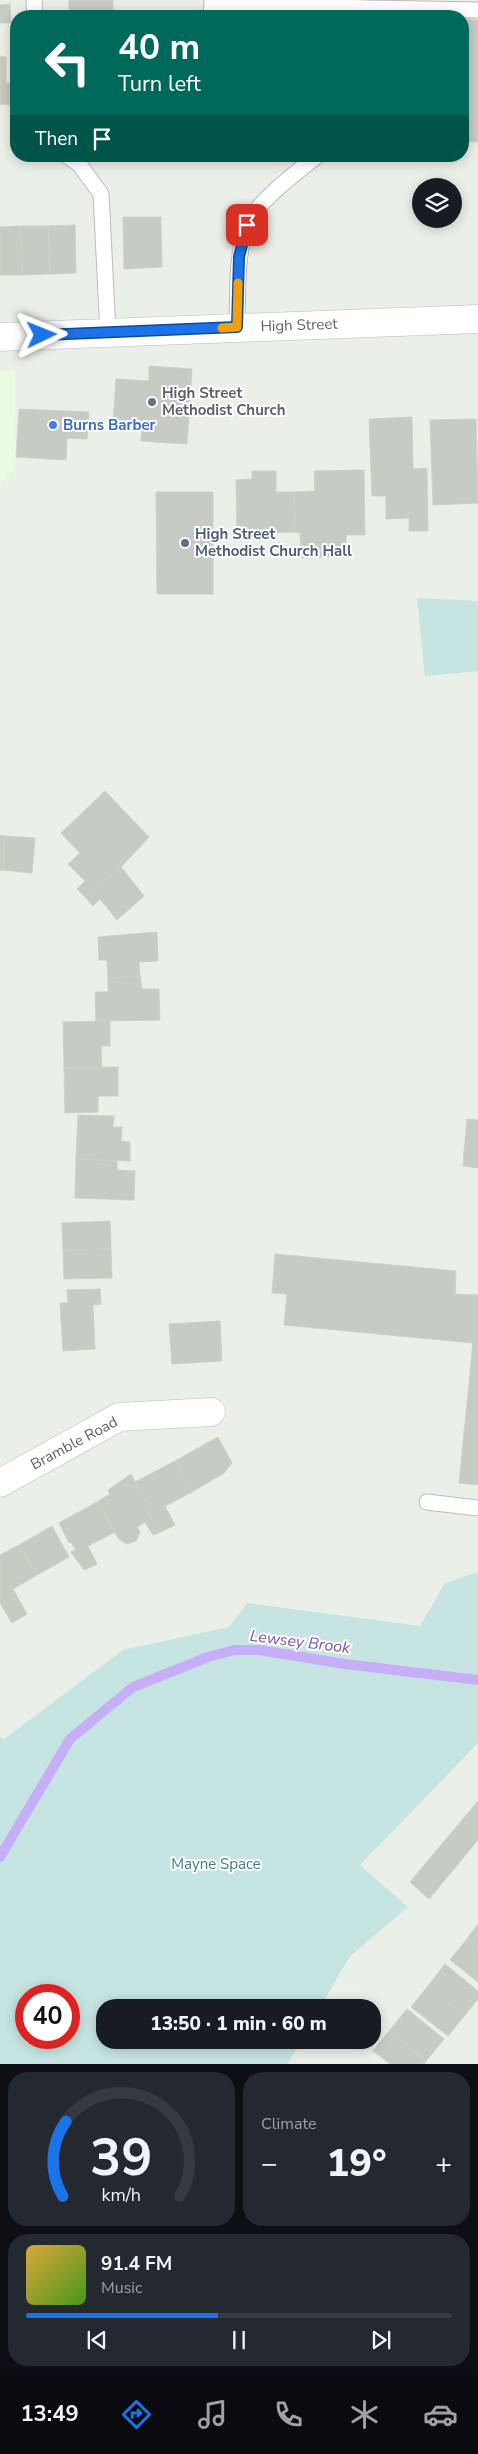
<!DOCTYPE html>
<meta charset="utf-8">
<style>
:root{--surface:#171b24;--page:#242831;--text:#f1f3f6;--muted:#9ea1a6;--line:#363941;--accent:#1a73e8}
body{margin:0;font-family:"Nunito Sans",sans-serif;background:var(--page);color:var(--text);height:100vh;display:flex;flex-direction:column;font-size:19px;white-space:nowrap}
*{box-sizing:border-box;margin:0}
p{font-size:16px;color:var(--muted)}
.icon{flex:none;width:28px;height:28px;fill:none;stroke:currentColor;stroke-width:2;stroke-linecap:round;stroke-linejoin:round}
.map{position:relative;height:2064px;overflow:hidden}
.drawer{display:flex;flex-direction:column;gap:8px;padding:8px;background:#0d0f14;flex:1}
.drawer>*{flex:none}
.banner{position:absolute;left:10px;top:10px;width:459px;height:152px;border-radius:20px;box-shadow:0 2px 12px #0003;background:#00695c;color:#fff;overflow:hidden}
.controls{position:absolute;left:412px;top:178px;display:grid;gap:10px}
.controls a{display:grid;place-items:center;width:50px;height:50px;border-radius:50%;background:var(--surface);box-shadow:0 2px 12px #0003;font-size:25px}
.speed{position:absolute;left:15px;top:1984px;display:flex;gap:10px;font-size:25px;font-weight:700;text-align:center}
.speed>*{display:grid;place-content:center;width:65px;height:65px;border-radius:50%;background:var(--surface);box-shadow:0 2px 12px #0003;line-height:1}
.speed .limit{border:8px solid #d22;background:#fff;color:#111}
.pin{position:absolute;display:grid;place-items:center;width:42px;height:42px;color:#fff;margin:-21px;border-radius:10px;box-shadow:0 2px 8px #0006}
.me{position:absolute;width:55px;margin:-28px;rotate:88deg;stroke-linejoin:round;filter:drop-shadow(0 0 4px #0008)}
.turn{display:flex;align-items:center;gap:18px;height:105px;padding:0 25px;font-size:22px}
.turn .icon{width:65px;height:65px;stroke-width:2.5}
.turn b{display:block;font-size:35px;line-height:42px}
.then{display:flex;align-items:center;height:48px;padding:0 25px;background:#0003;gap:10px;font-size:19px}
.big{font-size:38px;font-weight:800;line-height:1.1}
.drawer .widget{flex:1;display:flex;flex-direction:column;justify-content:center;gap:8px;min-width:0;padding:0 18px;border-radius:20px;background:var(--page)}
.drawer .dial{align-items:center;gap:0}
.dial svg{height:130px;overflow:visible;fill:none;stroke:var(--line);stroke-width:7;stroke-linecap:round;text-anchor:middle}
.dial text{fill:var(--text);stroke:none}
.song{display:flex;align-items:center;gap:15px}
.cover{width:60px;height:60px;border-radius:8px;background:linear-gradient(135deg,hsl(40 70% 55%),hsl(100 70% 35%))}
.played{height:5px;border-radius:2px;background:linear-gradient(90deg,var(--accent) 45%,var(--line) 45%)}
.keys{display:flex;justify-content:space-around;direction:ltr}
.heat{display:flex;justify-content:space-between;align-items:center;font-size:28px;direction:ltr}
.drawer .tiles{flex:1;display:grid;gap:8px;grid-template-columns:1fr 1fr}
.widget:last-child{grid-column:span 2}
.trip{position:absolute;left:96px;top:1999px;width:285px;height:50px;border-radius:20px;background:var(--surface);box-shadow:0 2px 12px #0003;font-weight:800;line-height:50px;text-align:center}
.menu{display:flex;height:80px;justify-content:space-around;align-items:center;background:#090b0e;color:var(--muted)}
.menu .icon{width:35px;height:35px}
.menu .active{color:var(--accent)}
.menu b{font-size:22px;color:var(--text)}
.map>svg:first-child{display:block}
.commercial{fill:#e9fbe0}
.green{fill:#c6e4e1;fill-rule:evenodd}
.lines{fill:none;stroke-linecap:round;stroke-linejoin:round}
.stream{stroke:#c7aef8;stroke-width:10}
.building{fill:#c6cbc3;stroke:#cbd3c6}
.service-casing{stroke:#bcb9bf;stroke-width:17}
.minor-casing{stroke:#bcb9bf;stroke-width:29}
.tertiary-casing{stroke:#bcb9bf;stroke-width:29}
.service{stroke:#fff;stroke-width:15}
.minor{stroke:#fff;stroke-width:28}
.tertiary{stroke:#fff;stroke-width:28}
.route-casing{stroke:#114b97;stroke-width:12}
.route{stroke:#1a73e8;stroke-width:9}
.slow{stroke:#f59e0b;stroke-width:9}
.worship-dot{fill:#6b7280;stroke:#fff;stroke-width:2}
.shop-dot{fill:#3f7fe0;stroke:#fff;stroke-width:2}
.service-dot{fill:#5c6f8a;stroke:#fff;stroke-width:2}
.labels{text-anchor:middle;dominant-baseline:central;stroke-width:4;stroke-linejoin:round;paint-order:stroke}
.street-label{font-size:15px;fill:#625e66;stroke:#fff}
.worship-label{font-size:15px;font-weight:bold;fill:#5b616d;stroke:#fff;text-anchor:start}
.shop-label{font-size:15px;font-weight:bold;fill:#366cbe;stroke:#fff;text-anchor:start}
.service-label{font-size:15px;font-weight:bold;fill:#4e5e75;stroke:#fff;text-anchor:start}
.park-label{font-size:15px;fill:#3c7f7c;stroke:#fff}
.water-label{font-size:16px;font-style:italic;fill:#7d52ba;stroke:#fff}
</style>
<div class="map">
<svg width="478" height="2064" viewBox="0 0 478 2064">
<rect width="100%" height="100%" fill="#eaefe7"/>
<path class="commercial" d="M15 370 16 468 0 485V371Z"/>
<path class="green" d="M417 598 478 601V671L425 676Z
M478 1572V1743L360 1865 408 1907 350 1956 320 2007 105 2008V2040H302L288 2064H0V1736L3 1740 123 1650 229 1627 247 1603 420 1626 445 1583ZM26 1995H69V2038H26Z"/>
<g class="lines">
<path class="stream" d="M0 1857 70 1739 133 1687 208 1657 234 1650H259L345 1664 478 1680"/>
</g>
<path class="building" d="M69 0H113V16H69Z
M10 4 11 23H0V5Z
M462 19 478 20V142H462Z
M0 56 6 57V83H13L12 105 0 104Z
M123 217H161L162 267 124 269Z
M75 225 76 273 50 274 48 226Z
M20 226H48L50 274 22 275Z
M20 226 22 275H0V227Z
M149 366 192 369 187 444 141 441 142 425 113 423 116 379 149 381Z
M19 409 89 412 87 439 67 438 66 460 16 457Z
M412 417 413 469 427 468 428 531H409V518L386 519V496H372L369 419Z
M476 419 478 503 433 505 430 420Z
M364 470 365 535H346V557L301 558 300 533 295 532 294 492 315 491 314 471Z
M252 471H276V492H294L295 532 237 533 236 480 252 479Z
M156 492H213V594H157Z
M105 791 149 837 121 867 85 897 77 889 85 881 68 864 80 853 61 833Z
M0 835 5 836 3 870H0Z
M5 836 35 838 32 873 3 870Z
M121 867 144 896 117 920 100 899 93 906 85 897Z
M157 932 158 961 139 962 140 976 108 978 107 960H99L98 937Z
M140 976 142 989H159L160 1020 96 1021 95 992H108V978Z
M110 1021V1046H101L102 1068H64L63 1022Z
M118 1067V1096H98V1112L65 1113 64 1068Z
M78 1115 114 1116 113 1127H122L121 1141 130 1142V1161L76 1159Z
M467 1119 478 1120V1168L463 1166Z
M76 1159 117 1161V1170L135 1171 134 1200 75 1198Z
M110 1221 111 1249 63 1250 62 1223Z
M111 1249 112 1278 64 1279 63 1250Z
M275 1254 456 1271 455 1294 478 1295V1485L459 1483 473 1343 284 1325 287 1294 272 1293Z
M100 1289 101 1304 93 1305 95 1349 63 1351 60 1303H68L67 1290Z
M220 1321 222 1361 172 1364 169 1324Z
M218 1437 232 1463 224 1473 192 1492 175 1461Z
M175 1461 192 1492 165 1506 175 1525 161 1532 148 1512 153 1509 148 1500 146 1502 135 1482Z
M131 1474 146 1502 148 1500 153 1509 148 1512 161 1532 153 1535 145 1522 137 1527 140 1532 136 1541 127 1544 119 1539 97 1502 110 1494 108 1490Z
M97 1502 115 1532 88 1546 97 1564 84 1570 71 1552 76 1550 71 1542 69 1543 59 1523Z
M52 1526 69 1557 37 1575 19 1545Z
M19 1545 37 1575 13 1589 27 1614 12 1623 0 1603V1555Z
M478 1801V1840L429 1899 410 1882Z
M478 1924V1949L466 1940Z
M466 1940 478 1949V1982L450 1960Z
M445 1964 478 1991V1999L464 2016 428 1986Z
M428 1986 464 2016 448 2036 411 2007Z
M407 2009 444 2039 426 2061 389 2031Z
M389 2031 426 2061 424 2064H390L373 2051Z"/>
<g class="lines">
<g class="service-casing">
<path id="service" d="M34 0 35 16
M211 16 212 2 367 8
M366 16 367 8 478 10
M67 156 79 164 101 194 108 333
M237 327C238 294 236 259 246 227 255 203 297 172 317 156
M427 1502 478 1508"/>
</g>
<g class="minor-casing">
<path id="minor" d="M0 1483 119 1417 211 1412"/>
</g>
<g class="tertiary-casing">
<path id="tertiary" d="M0 337 478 319"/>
</g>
<use href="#service" class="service"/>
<use href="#minor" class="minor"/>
<use href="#tertiary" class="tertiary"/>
</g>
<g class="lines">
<g class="route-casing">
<path id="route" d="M42 335 237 327 239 257 247 225"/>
</g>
<use href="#route" class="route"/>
<path class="slow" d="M222 328 237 327 238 283"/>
</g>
<circle class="worship-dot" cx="152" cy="402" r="5"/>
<circle class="shop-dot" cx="53" cy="425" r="5"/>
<circle class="service-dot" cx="185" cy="543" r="5"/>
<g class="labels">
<g class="street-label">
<text transform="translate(299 325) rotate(-2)">High Street</text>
<text transform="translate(74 1443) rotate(-28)">Bramble Road</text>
</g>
<g class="worship-label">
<text x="162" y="393">High Street<tspan x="162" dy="17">Methodist Church</tspan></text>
</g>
<g class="shop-label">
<text x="63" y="425">Burns Barber</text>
</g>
<g class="service-label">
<text x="195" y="534">High Street<tspan x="195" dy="17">Methodist Church Hall</tspan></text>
</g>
<g class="park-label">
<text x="216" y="1864">Mayne Space</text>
</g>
<g class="water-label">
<text transform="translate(300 1642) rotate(7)">Lewsey Brook</text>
</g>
</g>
</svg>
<div class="controls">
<a><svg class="icon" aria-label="layers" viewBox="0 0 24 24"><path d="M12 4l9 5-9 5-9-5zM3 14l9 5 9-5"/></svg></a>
</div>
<div class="speed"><div class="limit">40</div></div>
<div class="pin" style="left:247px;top:225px;background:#d93025"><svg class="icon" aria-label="arrive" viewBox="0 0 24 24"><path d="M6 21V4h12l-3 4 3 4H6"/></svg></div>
<svg class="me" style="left:42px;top:335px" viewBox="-20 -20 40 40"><path d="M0-17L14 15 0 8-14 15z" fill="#1a73e8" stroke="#fff" stroke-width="4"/></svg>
<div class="trip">13:50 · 1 min · 60 m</div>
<div class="banner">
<div class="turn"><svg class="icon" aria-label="left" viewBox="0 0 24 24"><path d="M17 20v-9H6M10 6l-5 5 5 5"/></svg><div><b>40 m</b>Turn left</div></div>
<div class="then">Then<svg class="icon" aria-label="arrive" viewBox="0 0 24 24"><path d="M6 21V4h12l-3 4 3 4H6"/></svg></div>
</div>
</div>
<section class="drawer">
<div class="tiles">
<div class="widget dial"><svg viewBox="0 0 100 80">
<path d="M14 69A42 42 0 1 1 86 69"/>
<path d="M14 69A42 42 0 0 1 16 23" stroke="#1a73e8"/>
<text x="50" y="56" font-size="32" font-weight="700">39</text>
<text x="50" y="72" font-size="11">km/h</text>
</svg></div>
<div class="widget"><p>Climate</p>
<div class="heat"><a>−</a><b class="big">19°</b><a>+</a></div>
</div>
<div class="widget">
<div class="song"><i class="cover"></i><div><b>91.4 FM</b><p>Music</p></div></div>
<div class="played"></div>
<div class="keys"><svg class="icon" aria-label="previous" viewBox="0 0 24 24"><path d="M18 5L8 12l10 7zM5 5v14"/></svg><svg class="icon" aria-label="pause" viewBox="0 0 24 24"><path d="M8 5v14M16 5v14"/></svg><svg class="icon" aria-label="next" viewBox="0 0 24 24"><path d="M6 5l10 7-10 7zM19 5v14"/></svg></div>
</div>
</div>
</section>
<nav class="menu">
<b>13:49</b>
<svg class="icon active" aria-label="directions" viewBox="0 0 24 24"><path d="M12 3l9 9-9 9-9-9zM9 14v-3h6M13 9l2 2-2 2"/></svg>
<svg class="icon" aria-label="music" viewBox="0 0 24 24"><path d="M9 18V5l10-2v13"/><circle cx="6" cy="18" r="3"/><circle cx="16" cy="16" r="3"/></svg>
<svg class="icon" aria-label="phone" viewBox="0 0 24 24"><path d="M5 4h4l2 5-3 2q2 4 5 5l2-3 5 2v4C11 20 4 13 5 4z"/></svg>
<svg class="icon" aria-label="climate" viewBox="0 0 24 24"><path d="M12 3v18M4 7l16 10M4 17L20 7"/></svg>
<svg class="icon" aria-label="car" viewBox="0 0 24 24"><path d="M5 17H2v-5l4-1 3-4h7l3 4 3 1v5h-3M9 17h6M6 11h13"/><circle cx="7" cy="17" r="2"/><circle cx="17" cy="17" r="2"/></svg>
</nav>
